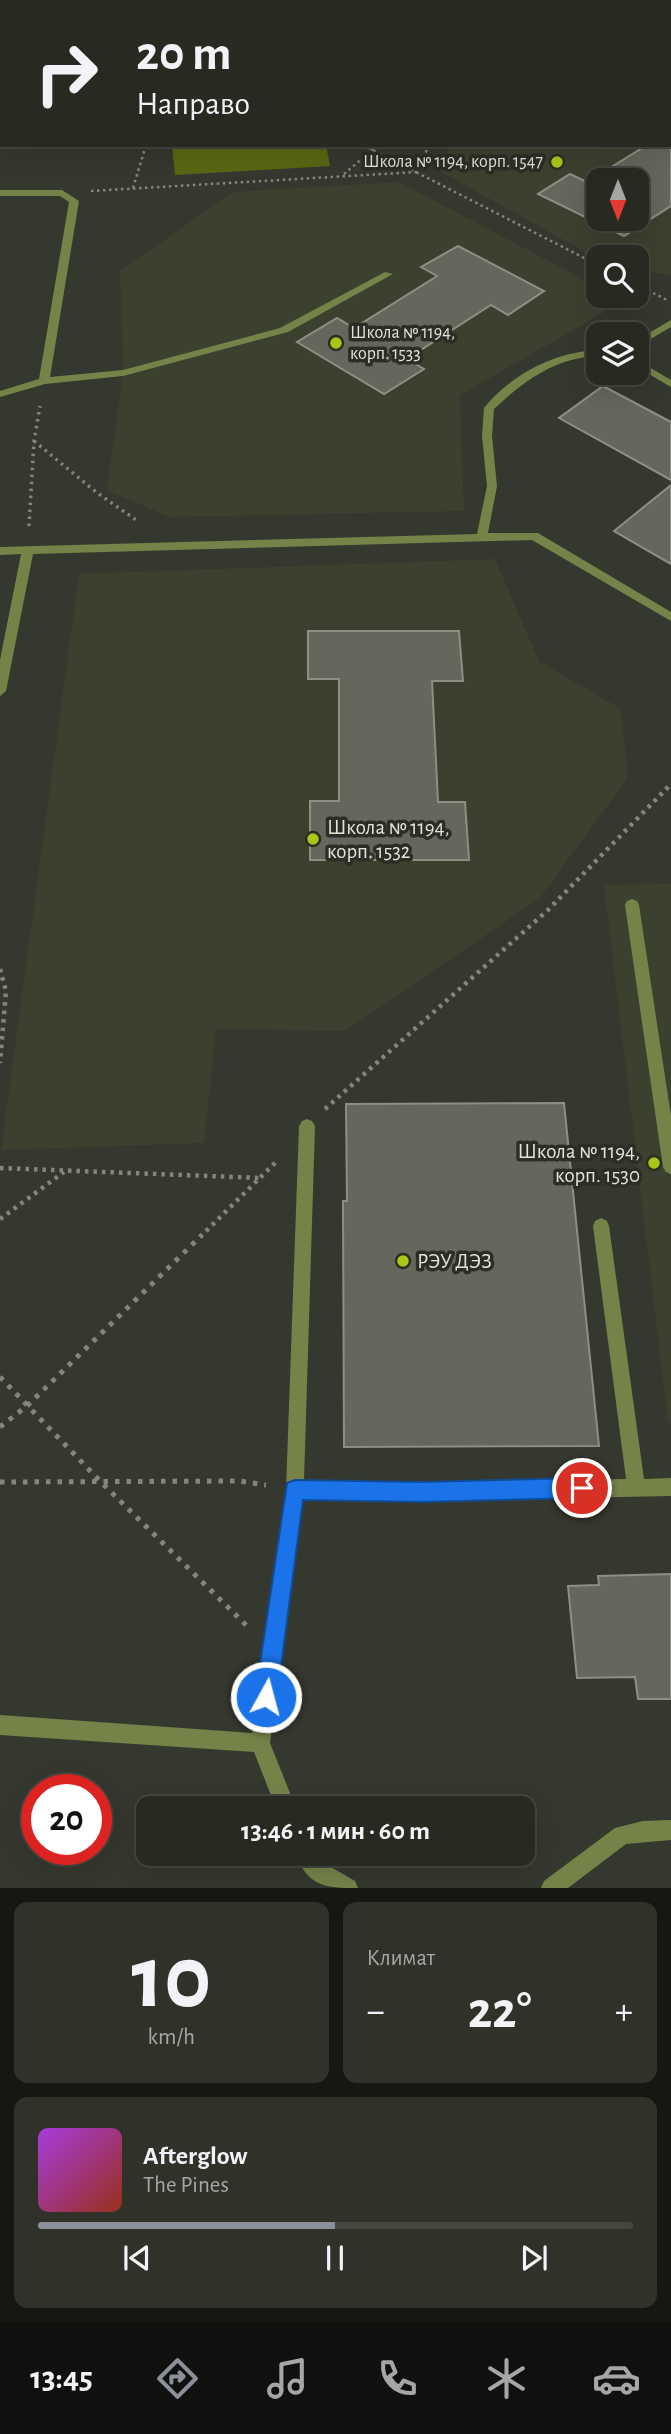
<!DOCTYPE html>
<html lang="ru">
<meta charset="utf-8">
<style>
:root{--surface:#282a22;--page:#30322a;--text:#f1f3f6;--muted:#a5a7a5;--line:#444640;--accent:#8c9099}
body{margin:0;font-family:"Alegreya Sans",sans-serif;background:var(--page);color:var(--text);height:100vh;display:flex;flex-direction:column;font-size:26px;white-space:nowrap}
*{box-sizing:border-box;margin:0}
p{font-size:23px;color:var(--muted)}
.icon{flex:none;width:38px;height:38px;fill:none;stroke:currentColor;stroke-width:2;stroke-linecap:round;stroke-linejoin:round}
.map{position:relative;height:1888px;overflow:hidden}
.side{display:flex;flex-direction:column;gap:14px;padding:14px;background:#161713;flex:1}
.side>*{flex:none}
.guide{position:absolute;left:0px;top:0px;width:672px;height:147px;box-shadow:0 7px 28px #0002,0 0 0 2px var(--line);background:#282a22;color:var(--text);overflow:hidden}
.needle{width:46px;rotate:180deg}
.controls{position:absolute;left:586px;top:168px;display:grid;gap:14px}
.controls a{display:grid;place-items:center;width:63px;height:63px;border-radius:14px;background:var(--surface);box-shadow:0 7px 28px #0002,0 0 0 2px var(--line);font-size:35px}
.speed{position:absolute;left:21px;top:1774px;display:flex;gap:14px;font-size:35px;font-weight:700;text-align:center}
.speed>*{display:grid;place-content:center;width:91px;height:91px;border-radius:50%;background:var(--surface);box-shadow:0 7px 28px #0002,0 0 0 2px var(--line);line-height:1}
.speed .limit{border:10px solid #d22;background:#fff;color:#111}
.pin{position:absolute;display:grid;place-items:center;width:60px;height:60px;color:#fff;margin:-30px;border:4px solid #fff;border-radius:50%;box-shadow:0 2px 7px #0007}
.me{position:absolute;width:77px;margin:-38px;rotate:7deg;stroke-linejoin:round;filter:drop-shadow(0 0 5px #0008)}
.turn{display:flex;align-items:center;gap:24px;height:147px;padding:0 21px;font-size:32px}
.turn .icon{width:91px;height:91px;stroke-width:2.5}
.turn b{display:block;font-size:49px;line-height:60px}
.big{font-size:52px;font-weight:700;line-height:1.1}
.side .tile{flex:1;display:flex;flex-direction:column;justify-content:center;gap:10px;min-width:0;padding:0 24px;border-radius:14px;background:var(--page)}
.side .dial{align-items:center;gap:0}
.dial b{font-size:91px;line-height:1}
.song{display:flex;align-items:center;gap:21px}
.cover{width:84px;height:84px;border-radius:10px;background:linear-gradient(135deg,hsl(280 70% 55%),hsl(10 70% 35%))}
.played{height:7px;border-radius:4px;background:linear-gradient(90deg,var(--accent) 50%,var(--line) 50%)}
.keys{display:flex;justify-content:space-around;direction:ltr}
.heat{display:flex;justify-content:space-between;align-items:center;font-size:38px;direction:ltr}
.side .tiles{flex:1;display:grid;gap:14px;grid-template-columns:1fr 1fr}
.tile:last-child{grid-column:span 2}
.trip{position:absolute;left:136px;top:1796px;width:399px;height:70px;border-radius:14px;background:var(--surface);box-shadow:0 7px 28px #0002,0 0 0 2px var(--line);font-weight:700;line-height:70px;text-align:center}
.dock{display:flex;height:112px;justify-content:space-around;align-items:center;background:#10110e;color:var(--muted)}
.dock .icon{width:49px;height:49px}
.dock .active{color:var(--accent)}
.dock b{font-size:32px;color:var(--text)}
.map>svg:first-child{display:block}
.built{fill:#3c402f;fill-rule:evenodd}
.green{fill:#586712}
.building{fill:#64675b;stroke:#8c8f83;stroke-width:2;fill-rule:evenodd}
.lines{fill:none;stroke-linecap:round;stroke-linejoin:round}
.path-far3{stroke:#83867d;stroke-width:2.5;stroke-dasharray:2.5 3.5;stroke-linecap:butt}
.path-far2{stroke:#83867d;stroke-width:3.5;stroke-dasharray:2.5 4.5;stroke-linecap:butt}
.path-far1{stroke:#83867d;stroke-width:4.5;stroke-dasharray:3.5 5;stroke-linecap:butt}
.path{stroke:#83867d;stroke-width:5;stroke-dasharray:4.5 7;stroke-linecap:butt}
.service{fill:#758348;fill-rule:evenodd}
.route{fill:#1a73e8;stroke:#114b97;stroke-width:2}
.poi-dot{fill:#aac717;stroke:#2b2e24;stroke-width:2.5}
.labels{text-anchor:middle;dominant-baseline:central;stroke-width:7;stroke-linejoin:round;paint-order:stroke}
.far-poi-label{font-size:18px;fill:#e1e3dc;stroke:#2b2e24;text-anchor:end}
.poi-label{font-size:21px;fill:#e1e3dc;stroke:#2b2e24;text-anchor:start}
</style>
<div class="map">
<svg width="671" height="1888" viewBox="0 0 671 1888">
<rect width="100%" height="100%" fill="#35382e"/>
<path class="built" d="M671 39V275L637 271V257L598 259 436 169 448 154V145H670ZM598 180H637V219H598Z
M399 182 598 287V296L620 298 601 314 460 395 464 511 169 517 107 490 123 373 120 271 233 192Z
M495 559 539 661 621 709 628 778 539 899 344 1031 216 1029 204 1143 1 1150 79 574Z
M671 884V1424L668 1421 604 885Z"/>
<path class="green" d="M172 145H326L330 166 175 175Z"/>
<path class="building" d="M647 145H671V206L624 236 538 194 570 174 587 182ZM598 180H637V219H598Z
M458 246 544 291 508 315 491 305 407 359 424 369 384 394 297 342 337 318 354 328 437 276 421 267Z
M603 386 671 422V480L559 418Z
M671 485V564L614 531Z
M308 631H459L463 681H432L438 802H465L469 860H310V801H339V679H308Z
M564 1103 599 1446 344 1447 343 1201H347L346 1104Z
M671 1574V1699H638L635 1677 577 1678 568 1586 599 1585 598 1576Z"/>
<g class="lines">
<path class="path-far3" d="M81 0 84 2
M242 0 245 2
M94 2 102 0
M234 2 236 0
M363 145 598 265
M344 174 378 145
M133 188 146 145
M91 191 417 172 429 145
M637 285 667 300"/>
<path class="path-far2" d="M34 441 96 492 139 522
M29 526 34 441 40 406"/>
<path class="path-far1" d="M0 969 6 991 0 1063
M325 1109 548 910 671 784
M0 1168 261 1178
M0 1219 64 1172
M200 1237 276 1162"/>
<path class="path" d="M0 1377 101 1482 246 1625
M0 1427 28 1405 202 1235
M0 1482 240 1481 266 1485"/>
<path class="service" d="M574 0H582V2H574Z
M670 23H671V27H670Z
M0 190H62L79 201 50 377 123 370 280 328 385 272 393 274 288 332 123 376 45 384 0 397V391L39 379 69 202 60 196H0Z
M671 320V327L637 347V340Z
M598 350V356C555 358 525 380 494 409L492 436 497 486 488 533H538L671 612V621L532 540 33 554 6 691 0 696V660L21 554 0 555V547L477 534 487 486 482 436 484 408C512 374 554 352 598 350Z
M637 360 671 380V387L637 367Z
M632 899 637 901 639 905 671 1116V1174L666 1172 663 1167 625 905 627 901Z
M307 1119 312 1121 315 1126 304 1481 422 1483 626 1479 593 1226 595 1221 601 1218 607 1221 609 1226 644 1479 671 1478V1496L422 1501 303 1499 270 1743 296 1808H276L254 1752 0 1735V1715L252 1733 286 1490 299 1126 302 1121Z
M671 1820V1840L626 1844 568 1888H541L544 1881 615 1828 643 1821Z
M295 1853H315L317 1859 355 1881 358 1888C325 1888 308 1887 295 1853Z"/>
</g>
<path class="route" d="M582 1478 589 1481 592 1488 589 1495 582 1498 422 1502 303 1500 277 1697 274 1704 266 1707 258 1704 255 1697 287 1483 295 1480 422 1482Z"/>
<g class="poi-dot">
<circle cx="557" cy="162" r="7"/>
<circle cx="336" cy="343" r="7"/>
<circle cx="313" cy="839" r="7"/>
<circle cx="654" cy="1163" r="7"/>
<circle cx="403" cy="1261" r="7"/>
</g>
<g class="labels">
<g class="far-poi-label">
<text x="543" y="162">Школа № 1194, корп. 1547</text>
<text x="350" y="333" text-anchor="start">Школа № 1194,<tspan x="350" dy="21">корп. 1533</tspan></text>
</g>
<g class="poi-label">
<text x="327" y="827">Школа № 1194,<tspan x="327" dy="24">корп. 1532</tspan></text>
<text x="640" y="1151" text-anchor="end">Школа № 1194,<tspan x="640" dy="24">корп. 1530</tspan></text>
<text x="417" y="1261">РЭУ ДЭЗ</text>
</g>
</g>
</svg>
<div class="controls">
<a><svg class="needle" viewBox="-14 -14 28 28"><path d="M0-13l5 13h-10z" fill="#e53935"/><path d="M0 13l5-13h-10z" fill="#a5a7a5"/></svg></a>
<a><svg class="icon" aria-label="search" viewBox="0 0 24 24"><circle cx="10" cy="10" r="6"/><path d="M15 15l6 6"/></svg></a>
<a><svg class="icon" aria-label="layers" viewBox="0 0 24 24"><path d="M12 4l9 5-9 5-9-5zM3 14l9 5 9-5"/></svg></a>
</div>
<div class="speed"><div class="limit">20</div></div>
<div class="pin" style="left:582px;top:1488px;background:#d93025"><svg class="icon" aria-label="arrive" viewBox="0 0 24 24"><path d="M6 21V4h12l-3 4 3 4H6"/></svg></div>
<svg class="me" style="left:266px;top:1697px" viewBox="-20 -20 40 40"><circle r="17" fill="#1a73e8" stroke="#fff" stroke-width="3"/><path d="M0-11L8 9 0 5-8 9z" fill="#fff"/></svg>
<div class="trip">13:46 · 1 мин · 60 m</div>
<div class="guide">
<div class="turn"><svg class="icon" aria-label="right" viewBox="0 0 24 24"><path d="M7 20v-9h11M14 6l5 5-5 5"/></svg><div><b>20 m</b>Направо</div></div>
</div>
</div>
<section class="side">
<div class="tiles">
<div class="tile dial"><b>10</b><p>km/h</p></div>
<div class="tile"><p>Климат</p>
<div class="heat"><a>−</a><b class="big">22°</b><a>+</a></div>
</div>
<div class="tile">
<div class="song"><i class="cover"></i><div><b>Afterglow</b><p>The Pines</p></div></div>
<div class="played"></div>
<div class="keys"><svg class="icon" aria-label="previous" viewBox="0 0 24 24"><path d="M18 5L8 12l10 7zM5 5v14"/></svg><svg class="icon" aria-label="pause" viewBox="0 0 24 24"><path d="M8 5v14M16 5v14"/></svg><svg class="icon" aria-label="next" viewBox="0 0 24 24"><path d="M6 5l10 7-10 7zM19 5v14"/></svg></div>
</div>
</div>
</section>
<nav class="dock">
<b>13:45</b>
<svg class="icon active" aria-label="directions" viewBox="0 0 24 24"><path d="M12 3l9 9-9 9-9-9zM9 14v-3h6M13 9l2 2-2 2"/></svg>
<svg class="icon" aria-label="music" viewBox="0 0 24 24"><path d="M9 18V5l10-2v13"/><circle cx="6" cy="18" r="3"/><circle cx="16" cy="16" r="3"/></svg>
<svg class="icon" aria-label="phone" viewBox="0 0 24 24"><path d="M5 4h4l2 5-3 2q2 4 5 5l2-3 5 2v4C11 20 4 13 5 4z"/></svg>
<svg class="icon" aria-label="climate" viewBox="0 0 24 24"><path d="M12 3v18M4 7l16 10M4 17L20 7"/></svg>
<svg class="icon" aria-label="car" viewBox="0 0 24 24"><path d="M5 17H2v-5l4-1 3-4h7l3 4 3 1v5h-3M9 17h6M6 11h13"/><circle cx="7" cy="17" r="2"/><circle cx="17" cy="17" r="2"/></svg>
</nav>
